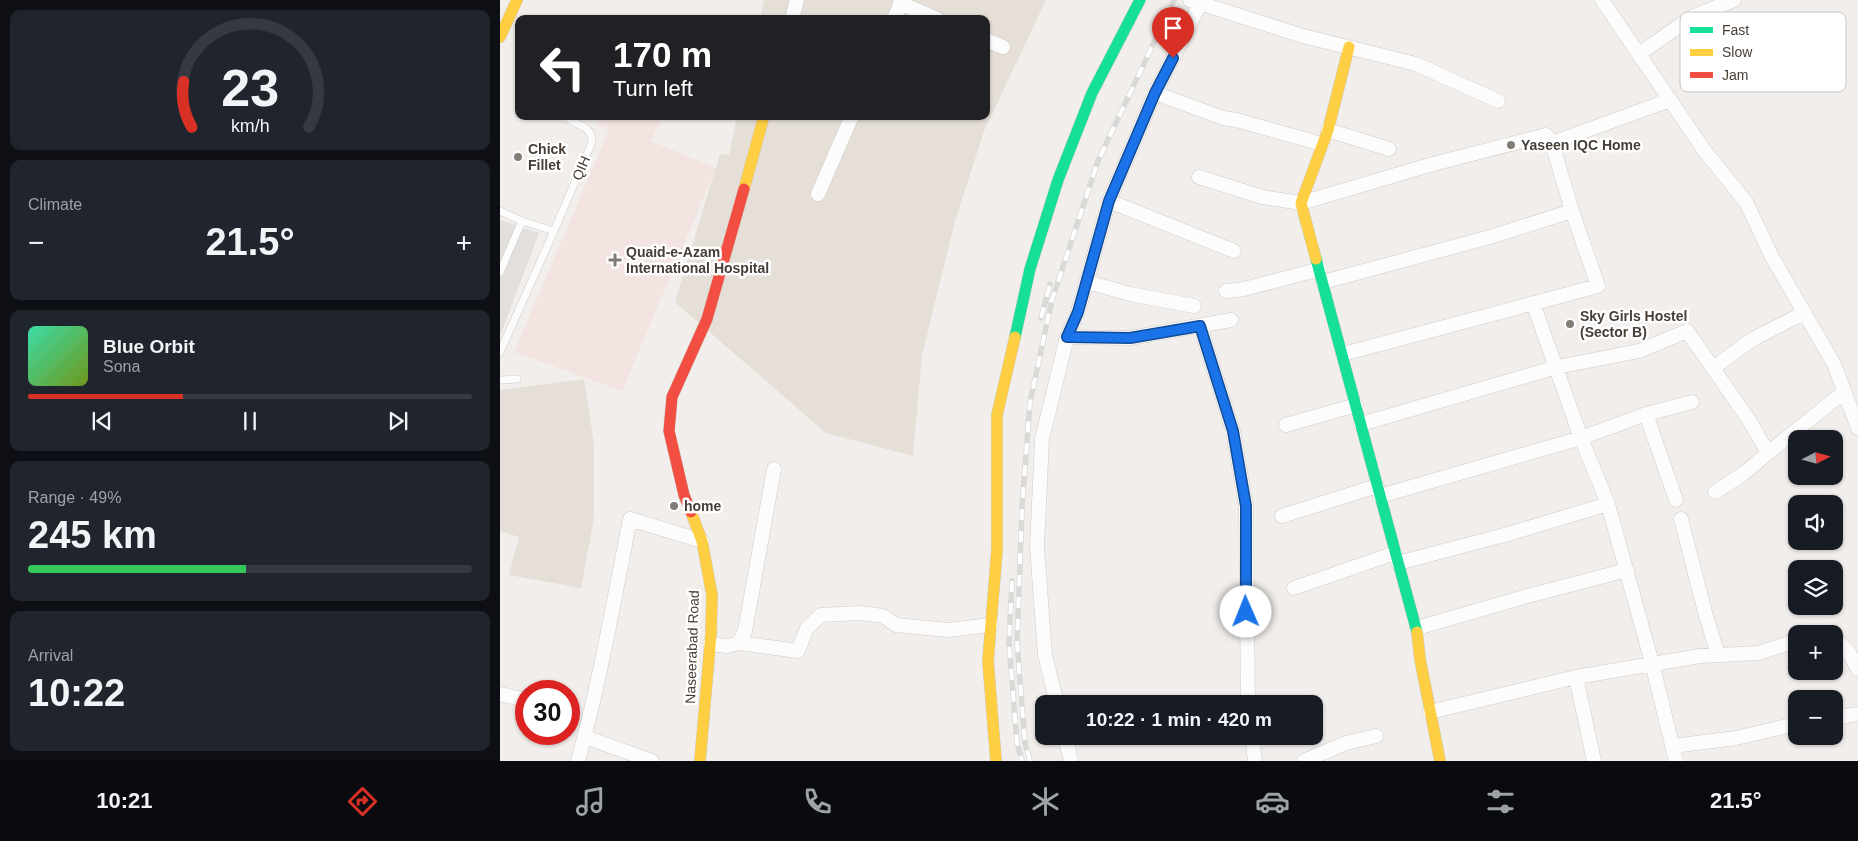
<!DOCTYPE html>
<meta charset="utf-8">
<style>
:root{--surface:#171b24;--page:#20242c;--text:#f1f3f6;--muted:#9ea1a6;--line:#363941;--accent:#d93025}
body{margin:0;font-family:Arial,sans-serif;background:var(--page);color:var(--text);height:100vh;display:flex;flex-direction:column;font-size:19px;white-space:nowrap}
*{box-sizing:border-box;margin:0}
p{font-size:16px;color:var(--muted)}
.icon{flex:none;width:28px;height:28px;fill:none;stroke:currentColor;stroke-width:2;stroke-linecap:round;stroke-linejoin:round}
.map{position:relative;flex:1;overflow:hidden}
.side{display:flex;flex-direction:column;gap:10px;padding:10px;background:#0d0f14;width:500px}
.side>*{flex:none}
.banner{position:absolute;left:15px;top:15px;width:475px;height:105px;border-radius:10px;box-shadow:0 1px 4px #0004;background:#202124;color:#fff;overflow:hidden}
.needle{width:32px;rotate:84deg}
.fabs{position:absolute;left:1288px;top:430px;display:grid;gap:10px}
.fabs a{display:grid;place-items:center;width:55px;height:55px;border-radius:10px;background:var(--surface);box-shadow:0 1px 4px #0004;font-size:25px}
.speed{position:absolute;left:15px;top:680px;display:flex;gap:10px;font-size:25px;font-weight:700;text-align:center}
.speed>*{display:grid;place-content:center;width:65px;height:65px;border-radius:50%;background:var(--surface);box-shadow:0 1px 4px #0004;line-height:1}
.speed .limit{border:8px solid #d22;background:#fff;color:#111}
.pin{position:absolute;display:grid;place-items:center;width:42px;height:42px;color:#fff;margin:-51px -21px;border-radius:50% 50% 50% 0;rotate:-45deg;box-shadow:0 0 5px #0007}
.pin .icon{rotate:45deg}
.me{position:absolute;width:55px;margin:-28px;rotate:359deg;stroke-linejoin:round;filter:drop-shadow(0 0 4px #0008)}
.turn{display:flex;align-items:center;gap:18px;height:105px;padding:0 15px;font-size:22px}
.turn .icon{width:65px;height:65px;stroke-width:2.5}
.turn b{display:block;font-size:35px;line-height:42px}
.big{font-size:38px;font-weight:800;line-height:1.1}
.side .tile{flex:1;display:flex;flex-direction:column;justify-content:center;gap:8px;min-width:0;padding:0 18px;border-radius:10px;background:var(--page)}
.side .dial{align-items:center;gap:0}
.dial svg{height:130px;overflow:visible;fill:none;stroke:var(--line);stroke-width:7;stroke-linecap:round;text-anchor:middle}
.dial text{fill:var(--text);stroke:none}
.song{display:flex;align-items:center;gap:15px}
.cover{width:60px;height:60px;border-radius:8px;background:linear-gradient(135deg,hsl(160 70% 55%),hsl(80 70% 35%))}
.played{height:5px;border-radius:2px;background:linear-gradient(90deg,var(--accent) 35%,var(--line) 35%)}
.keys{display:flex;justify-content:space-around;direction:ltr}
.heat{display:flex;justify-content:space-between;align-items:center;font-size:28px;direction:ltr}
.charge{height:8px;border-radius:4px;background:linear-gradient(90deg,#34c759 49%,var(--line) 0)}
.trip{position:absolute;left:535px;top:695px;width:288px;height:50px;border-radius:10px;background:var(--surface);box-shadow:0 1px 4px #0004;font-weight:800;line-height:50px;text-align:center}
.menu{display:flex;height:80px;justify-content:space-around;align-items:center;background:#090b0e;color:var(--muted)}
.menu .icon{width:35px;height:35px}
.menu .on{color:var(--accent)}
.menu b{font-size:22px;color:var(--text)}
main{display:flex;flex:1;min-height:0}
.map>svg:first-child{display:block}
.residential{fill:#e5dfd8}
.medical{fill:#f3e4e2}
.parking{fill:#e3dfdc}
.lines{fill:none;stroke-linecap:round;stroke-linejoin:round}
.lane-casing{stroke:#cfccc8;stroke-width:8}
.street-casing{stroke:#cfccc8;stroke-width:15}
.fast-casing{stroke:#d0cac2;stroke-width:12}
.slow-casing{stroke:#d0cac2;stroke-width:12}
.jam-casing{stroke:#d0cac2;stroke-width:12}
.lane{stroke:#fdfcfc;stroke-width:7}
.street{stroke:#fdfcfc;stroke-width:14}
.fast{stroke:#16e098;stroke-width:11}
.slow{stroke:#ffcf43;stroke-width:11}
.jam{stroke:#f24e42;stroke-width:11}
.rail-casing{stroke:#d9d9d8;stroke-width:5.5}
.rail{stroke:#fff;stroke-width:4;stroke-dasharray:11;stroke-linecap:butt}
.route-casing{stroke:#114b97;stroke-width:12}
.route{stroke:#1a73e8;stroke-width:9}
.poi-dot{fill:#827c75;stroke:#fff;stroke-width:2}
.labels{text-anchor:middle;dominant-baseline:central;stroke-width:5;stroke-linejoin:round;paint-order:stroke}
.poi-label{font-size:14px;font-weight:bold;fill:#473e36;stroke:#fff;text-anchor:start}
.street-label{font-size:14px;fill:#473e36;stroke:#fff}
.key{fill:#fff;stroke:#c8c5c3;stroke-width:1}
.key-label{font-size:14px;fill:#473e36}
</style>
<main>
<section class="side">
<div class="tile dial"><svg viewBox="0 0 100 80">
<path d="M14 69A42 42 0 1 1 86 69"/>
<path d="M14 69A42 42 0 0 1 9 41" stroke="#d93025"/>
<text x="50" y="56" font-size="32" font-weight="700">23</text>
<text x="50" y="72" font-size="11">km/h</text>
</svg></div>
<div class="tile"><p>Climate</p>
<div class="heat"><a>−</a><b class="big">21.5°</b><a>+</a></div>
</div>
<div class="tile">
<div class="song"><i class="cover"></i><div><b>Blue Orbit</b><p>Sona</p></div></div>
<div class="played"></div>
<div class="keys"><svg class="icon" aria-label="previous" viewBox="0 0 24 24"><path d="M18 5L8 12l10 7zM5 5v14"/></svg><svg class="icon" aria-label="pause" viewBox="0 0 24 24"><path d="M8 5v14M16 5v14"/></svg><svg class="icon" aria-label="next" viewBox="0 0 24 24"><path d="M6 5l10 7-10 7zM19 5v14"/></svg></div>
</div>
<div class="tile"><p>Range · 49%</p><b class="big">245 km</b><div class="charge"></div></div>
<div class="tile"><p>Arrival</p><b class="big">10:22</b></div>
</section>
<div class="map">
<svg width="1358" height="761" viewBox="0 0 1358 761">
<rect width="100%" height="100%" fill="#f1eeeb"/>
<path class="residential" d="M264 0H546L484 131 455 221 422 355 413 456 326 433 175 302 220 154 229 155 237 116H486V19H260Z
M84 379 94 444V518L81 588 9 575 19 537 0 531V390Z"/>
<path class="medical" d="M100 116H163L151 141 216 168 122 391 14 352 109 130 96 124Z"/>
<path class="parking" d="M0 220 39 233 0 336Z"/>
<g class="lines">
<g class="lane-casing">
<path id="lane" d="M0 211 22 221 54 231
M0 272 22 221
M0 352 54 231 92 142C93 125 75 126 65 116
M0 380 17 379"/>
</g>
<g class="street-casing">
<path id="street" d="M690 0 803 36 916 64 998 101
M1102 0 1204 150 1246 202 1272 257 1334 364 1358 428
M400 3 437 19
M292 19 297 0
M394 19 402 0
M486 40 503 47
M1139 54 1192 17 1234 0
M655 93 723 118 736 120 822 144
M828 130 889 149
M699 177 762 197 801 203 933 164 1046 135 1052 143 1170 100
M318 194 352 116
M609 201 734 251
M587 282 630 294 694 306
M823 282 990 237 1072 211 1052 143
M726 291 744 289 820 269
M1033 303 1081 438 1108 504 1152 663 1176 761
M700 326 733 431 746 506 748 704
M567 337 630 338 731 320
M843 354 1098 286 1072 211
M1213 368 1253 339 1304 313
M1146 414 1176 500
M861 424 1057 367 1139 351 1187 331 1249 420 1268 453 1344 392
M786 425 856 405
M1215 492 1243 474 1268 453
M880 496 1081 438 1146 414 1192 402
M782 516 877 486
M1181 519 1205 612 1218 655
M898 563 1008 534 1108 504
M794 588 895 553
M917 628 1024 597 1127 570
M1334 638 1348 651 1358 669
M239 643 298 651 307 628 321 615 360 613 383 616 396 625 448 630 491 625
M210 644 227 646 239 643 245 631 274 469
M1076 677 1094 761
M0 694 26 700
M557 704 545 655 537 547 542 439 567 337 578 312 609 201 655 93 702 0
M930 712 1076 677 1200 656 1258 653 1296 641
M1334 718 1358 714
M565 736 571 761
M752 736 755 761
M85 737 152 761
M1173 746 1236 738 1296 724
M78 761C100 681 114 600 130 519L202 541
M804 761 846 743 876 736"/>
</g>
<g class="fast-casing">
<path id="fast" d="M816 259 917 632
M515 337 530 269 558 180 592 93 640 0"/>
</g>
<g class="slow-casing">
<path id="slow" d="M0 37 17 0
M244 189 264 116
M816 259 801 203 828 130 849 47
M191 512 202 541 212 595 211 634 200 761
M917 632 920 659 940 761
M496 761 488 661 497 550V415L515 337"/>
</g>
<g class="jam-casing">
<path id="jam" d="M191 512 184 495 169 431 172 397 207 319 244 189"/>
</g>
<use href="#lane" class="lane"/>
<use href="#street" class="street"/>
<use href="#fast" class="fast"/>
<use href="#slow" class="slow"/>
<use href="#jam" class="jam"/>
<g class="rail-casing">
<path id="rail" d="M541 318 550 284
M512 581 509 643 517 743 522 761
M530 761 525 743 517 643 522 508 530 402 552 300 598 161 674 0"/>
</g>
<use href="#rail" class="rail"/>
</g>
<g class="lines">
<g class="route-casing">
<path id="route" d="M673 58 655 93 609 201 578 312 567 337 630 338 700 326 733 431 746 506V612"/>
</g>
<use href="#route" class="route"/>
</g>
<g class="poi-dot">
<circle cx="1011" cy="145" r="5"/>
<circle cx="18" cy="157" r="5"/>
<path d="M112.5 252.5h5v5h5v5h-5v5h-5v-5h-5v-5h5z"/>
<circle cx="1070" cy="324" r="5"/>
<circle cx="174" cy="506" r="5"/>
</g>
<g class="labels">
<g class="poi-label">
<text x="1021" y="145">Yaseen IQC Home</text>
<text x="28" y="149">Chick<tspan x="28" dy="16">Fillet</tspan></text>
<text x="126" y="252">Quaid-e-Azam<tspan x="126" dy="16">International Hospital</tspan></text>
<text x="1080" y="316">Sky Girls Hostel<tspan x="1080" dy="16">(Sector B)</tspan></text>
<text x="184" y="506">home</text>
</g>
<g class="street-label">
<text transform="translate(81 168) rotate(-67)">QIH</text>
<text transform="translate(192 647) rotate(-88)">Naseerabad Road</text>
</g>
</g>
<rect x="1180" y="12" width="166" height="80" rx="8" class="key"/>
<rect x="1190" y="27" width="23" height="6" fill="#16e098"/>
<rect x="1190" y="49" width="23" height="7" fill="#ffcf43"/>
<rect x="1190" y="72" width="23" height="6" fill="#f24e42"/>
<g class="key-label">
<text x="1222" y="35">Fast</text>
<text x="1222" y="57">Slow</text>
<text x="1222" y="80">Jam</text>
</g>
</svg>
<div class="fabs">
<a><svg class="needle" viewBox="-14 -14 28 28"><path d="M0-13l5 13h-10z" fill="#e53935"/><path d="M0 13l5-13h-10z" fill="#9ea1a6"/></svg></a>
<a><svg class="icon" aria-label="sound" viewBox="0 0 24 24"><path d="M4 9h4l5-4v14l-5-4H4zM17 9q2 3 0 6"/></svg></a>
<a><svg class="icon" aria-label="layers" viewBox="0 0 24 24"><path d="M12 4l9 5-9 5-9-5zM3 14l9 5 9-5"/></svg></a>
<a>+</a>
<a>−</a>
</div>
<div class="speed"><div class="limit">30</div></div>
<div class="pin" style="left:673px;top:58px;background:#d93025"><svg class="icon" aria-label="arrive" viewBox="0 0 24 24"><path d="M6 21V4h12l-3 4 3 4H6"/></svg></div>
<svg class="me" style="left:746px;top:612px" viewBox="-20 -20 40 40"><circle r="19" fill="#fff"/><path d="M0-13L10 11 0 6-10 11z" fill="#1a73e8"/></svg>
<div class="trip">10:22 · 1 min · 420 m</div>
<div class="banner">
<div class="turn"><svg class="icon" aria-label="left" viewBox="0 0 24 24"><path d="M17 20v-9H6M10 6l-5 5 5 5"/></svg><div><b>170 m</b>Turn left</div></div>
</div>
</div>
</main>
<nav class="menu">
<b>10:21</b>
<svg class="icon on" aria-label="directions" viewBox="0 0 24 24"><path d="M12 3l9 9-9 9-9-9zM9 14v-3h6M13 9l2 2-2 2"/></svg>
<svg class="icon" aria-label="music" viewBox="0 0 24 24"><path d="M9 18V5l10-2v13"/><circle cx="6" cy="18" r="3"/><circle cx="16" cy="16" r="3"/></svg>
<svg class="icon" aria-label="phone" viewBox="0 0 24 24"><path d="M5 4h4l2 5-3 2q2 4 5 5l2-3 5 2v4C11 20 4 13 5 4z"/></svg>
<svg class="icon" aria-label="climate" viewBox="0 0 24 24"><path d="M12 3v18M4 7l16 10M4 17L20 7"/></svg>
<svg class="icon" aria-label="car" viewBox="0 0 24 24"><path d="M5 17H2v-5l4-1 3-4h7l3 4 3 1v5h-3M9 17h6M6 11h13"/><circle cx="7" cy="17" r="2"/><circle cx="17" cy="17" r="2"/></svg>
<svg class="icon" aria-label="filters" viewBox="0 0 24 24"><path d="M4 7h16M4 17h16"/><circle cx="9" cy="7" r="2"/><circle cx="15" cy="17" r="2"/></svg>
<b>21.5°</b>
</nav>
